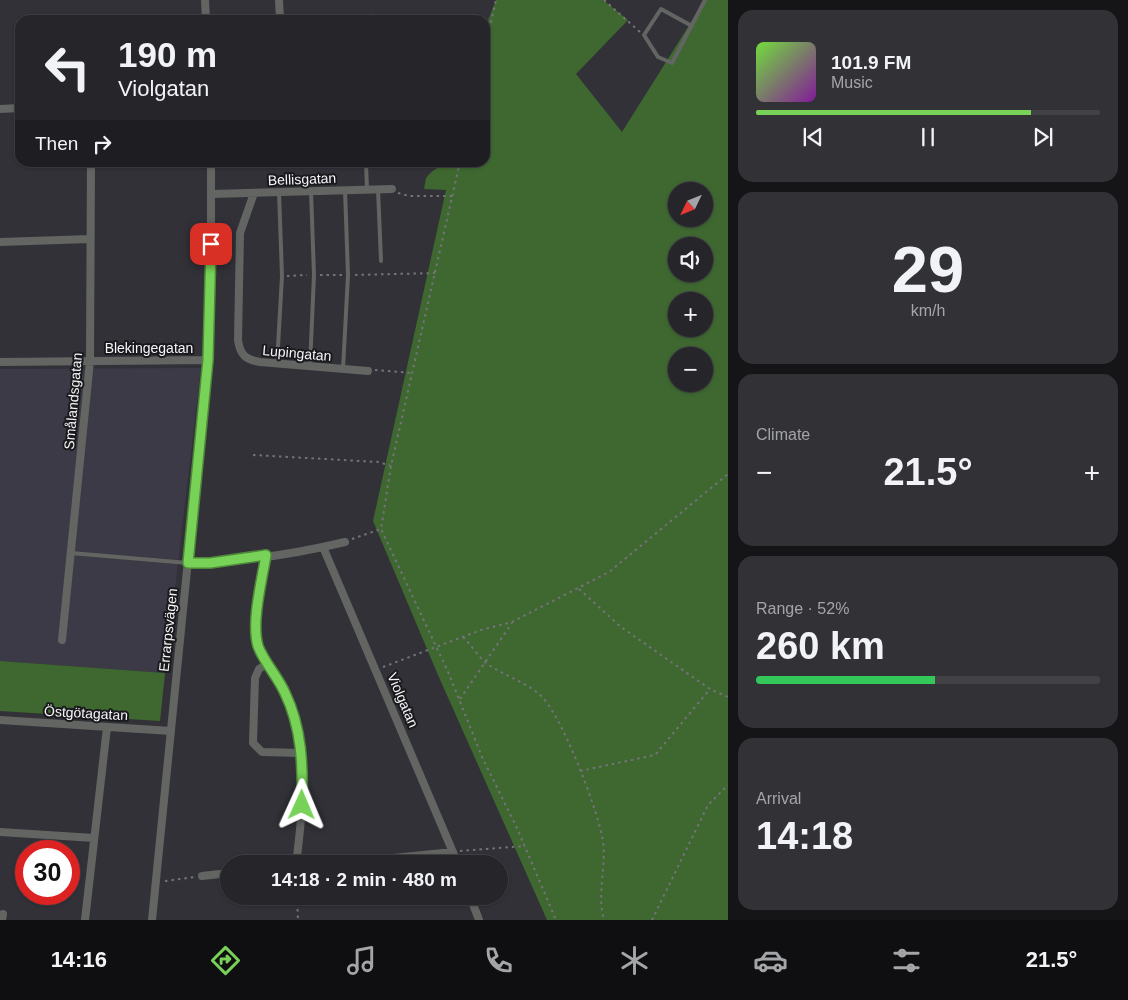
<!DOCTYPE html>
<meta charset="utf-8">
<style>
:root{--surface:#26252a;--page:#323136;--text:#f1f3f6;--muted:#a4a5a8;--line:#424247;--accent:#78d258}
body{margin:0;font-family:Arial,sans-serif;background:var(--page);color:var(--text);height:100vh;display:flex;flex-direction:column;font-size:19px;white-space:nowrap}
*{box-sizing:border-box;margin:0}
p{font-size:16px;color:var(--muted)}
.icon{flex:none;width:28px;height:28px;fill:none;stroke:currentColor;stroke-width:2;stroke-linecap:round;stroke-linejoin:round}
.map{position:relative;flex:1;overflow:hidden}
.panel{display:flex;flex-direction:column;gap:10px;padding:10px;background:#151417;width:400px}
.panel>*{flex:none}
.banner{position:absolute;left:15px;top:15px;width:475px;height:152px;border-radius:15px;box-shadow:0 1px 4px #0004,0 0 0 1px var(--line);background:#26252a;color:var(--text);overflow:hidden}
.needle{width:32px;rotate:227deg}
.tools{position:absolute;left:668px;top:182px;display:grid;gap:10px}
.tools a{display:grid;place-items:center;width:45px;height:45px;border-radius:50%;background:var(--surface);box-shadow:0 1px 4px #0004,0 0 0 1px var(--line);font-size:25px}
.speed{position:absolute;left:15px;top:840px;display:flex;gap:10px;font-size:25px;font-weight:700;text-align:center}
.speed>*{display:grid;place-content:center;width:65px;height:65px;border-radius:50%;background:var(--surface);box-shadow:0 1px 4px #0004,0 0 0 1px var(--line);line-height:1}
.speed .limit{border:8px solid #d22;background:#fff;color:#111}
.pin{position:absolute;display:grid;place-items:center;width:42px;height:42px;color:#fff;margin:-21px;border-radius:10px;box-shadow:0 2px 8px #0006}
.me{position:absolute;width:55px;margin:-28px;rotate:1deg;stroke-linejoin:round;filter:drop-shadow(0 0 4px #0008)}
.turn{display:flex;align-items:center;gap:18px;height:105px;padding:0 20px;font-size:22px}
.turn .icon{width:65px;height:65px;stroke-width:2.5}
.turn b{display:block;font-size:35px;line-height:42px}
.then{display:flex;align-items:center;height:48px;padding:0 20px;background:#0003;gap:10px;font-size:19px}
.big{font-size:38px;font-weight:700;line-height:1.1}
.panel .widget{flex:1;display:flex;flex-direction:column;justify-content:center;gap:8px;min-width:0;padding:0 18px;border-radius:15px;background:var(--page)}
.panel .dial{align-items:center;gap:0}
.dial b{font-size:65px;line-height:1}
.song{display:flex;align-items:center;gap:15px}
.cover{width:60px;height:60px;border-radius:8px;background:linear-gradient(135deg,hsl(100 70% 55%),hsl(290 70% 35%))}
.played{height:5px;border-radius:2px;background:linear-gradient(90deg,var(--accent) 80%,var(--line) 80%)}
.keys{display:flex;justify-content:space-around;direction:ltr}
.heat{display:flex;justify-content:space-between;align-items:center;font-size:28px;direction:ltr}
.charge{height:8px;border-radius:4px;background:linear-gradient(90deg,#34c759 52%,var(--line) 0)}
.trip{position:absolute;left:220px;top:855px;width:288px;height:50px;border-radius:25px;background:var(--surface);box-shadow:0 1px 4px #0004,0 0 0 1px var(--line);font-weight:700;line-height:50px;text-align:center}
.menu{display:flex;height:80px;justify-content:space-around;align-items:center;background:#0f0f11;color:var(--muted)}
.menu .icon{width:35px;height:35px}
.menu .active{color:var(--accent)}
.menu b{font-size:22px;color:var(--text)}
main{display:flex;flex:1;min-height:0}
.map>svg:first-child{display:block}
.built{fill:#3b3a46}
.green{fill:#3f6831;fill-rule:evenodd}
.lines{fill:none;stroke-linecap:round;stroke-linejoin:round}
.path{stroke:#74737a;stroke-width:2;stroke-dasharray:2.5 4;stroke-linecap:butt}
.lane{stroke:#636562;stroke-width:4}
.street{stroke:#636562;stroke-width:8}
.route-casing{stroke:#4e8839;stroke-width:12}
.route{stroke:#78d258;stroke-width:9}
.labels{text-anchor:middle;dominant-baseline:central;stroke-width:4;stroke-linejoin:round;paint-order:stroke}
.street-label{font-size:14px;fill:#f5f4f9;stroke:#1a1a1d}
</style>
<main>
<div class="map">
<svg width="728" height="920" viewBox="0 0 728 920">
<rect width="100%" height="100%" fill="#323138"/>
<path class="built" d="M201 368 165 673 0 661V369Z"/>
<path class="green" d="M496 0H603L628 20 576 74 622 132 705 0H728V920H547L438 675 373 521 446 190 424 189 426 178C440 159 463 163 485 162V28ZM676 191H704V219H676ZM676 246H704V274H676ZM676 301H704V329H676ZM676 356H704V384H676Z
M0 661 165 673 160 721 0 711Z"/>
<g class="lines">
<path class="path" d="M604 0 640 32
M485 48 496 0
M460 162 391 466 381 529 449 674 482 757 517 828 556 920
M398 193 409 196H453
M320 275H342
M355 275 435 273
M287 276 307 275
M375 370 412 373
M253 455 379 462 391 466
M352 539 381 529
M579 589 621 627 710 689 728 697
M463 637C471 645 478 656 486 663 502 675 522 680 539 694 561 712 596 806 602 836 608 864 596 893 604 920
M383 667 481 630 512 622 609 572 728 474
M460 699 512 623
M580 771 655 755 710 689
M460 851 525 846
M165 881 195 877
M297 896 298 920
M652 920 708 805 728 785"/>
<path class="lane" d="M692 26 661 9 644 35 658 57 672 63 705 0
M366 162 367 190
M378 189 381 261
M277 364 282 276 279 192
M310 366 314 275 311 191
M343 369 348 275 345 190
M71 553 188 563"/>
<path class="street" d="M205 0 206 20
M279 0 280 20
M370 20 372 18
M0 109 20 108
M254 193 240 233 238 340C240 355 246 360 260 362L368 371
M212 194 392 189
M0 242 90 239
M0 362 208 360
M323 547 458 864
M266 555C262 581 251 620 258 645 264 665 281 683 289 702 310 754 303 810 296 864
M188 563C240 562 295 554 345 542
M62 640 90 361 91 162
M268 663 259 669 255 678 253 743 262 752 301 753
M0 720 171 731
M0 832 94 838
M334 864 453 852
M202 876 229 873
M470 896 479 920
M2 920 3 914
M85 920 107 727
M152 920 208 360 211 295V162"/>
</g>
<g class="lines">
<g class="route-casing">
<path id="route" d="M211 244 208 360 188 563H210L266 555C262 580 251 622 258 646 264 662 278 677 285 693 302 728 303 766 302 805"/>
</g>
<use href="#route" class="route"/>
</g>
<g class="labels">
<g class="street-label">
<text transform="translate(302 179) rotate(-2)">Bellisgatan</text>
<text x="149" y="348">Blekingegatan</text>
<text transform="translate(297 353) rotate(5)">Lupingatan</text>
<text transform="translate(73 401) rotate(-85)">Smålandsgatan</text>
<text transform="translate(168 630) rotate(-84)">Errarpsvägen</text>
<text transform="translate(403 700) rotate(67)">Violgatan</text>
<text transform="translate(86 713) rotate(3)">Östgötagatan</text>
</g>
</g>
</svg>
<div class="tools">
<a><svg class="needle" viewBox="-14 -14 28 28"><path d="M0-13l5 13h-10z" fill="#e53935"/><path d="M0 13l5-13h-10z" fill="#a4a5a8"/></svg></a>
<a><svg class="icon" aria-label="sound" viewBox="0 0 24 24"><path d="M4 9h4l5-4v14l-5-4H4zM17 9q2 3 0 6"/></svg></a>
<a>+</a>
<a>−</a>
</div>
<div class="speed"><div class="limit">30</div></div>
<div class="pin" style="left:211px;top:244px;background:#d93025"><svg class="icon" aria-label="arrive" viewBox="0 0 24 24"><path d="M6 21V4h12l-3 4 3 4H6"/></svg></div>
<svg class="me" style="left:302px;top:805px" viewBox="-20 -20 40 40"><path d="M0-17L14 15 0 8-14 15z" fill="#78d258" stroke="#fff" stroke-width="4"/></svg>
<div class="trip">14:18 · 2 min · 480 m</div>
<div class="banner">
<div class="turn"><svg class="icon" aria-label="left" viewBox="0 0 24 24"><path d="M17 20v-9H6M10 6l-5 5 5 5"/></svg><div><b>190 m</b>Violgatan</div></div>
<div class="then">Then<svg class="icon" aria-label="right" viewBox="0 0 24 24"><path d="M7 20v-9h11M14 6l5 5-5 5"/></svg></div>
</div>
</div>
<section class="panel">
<div class="widget">
<div class="song"><i class="cover"></i><div><b>101.9 FM</b><p>Music</p></div></div>
<div class="played"></div>
<div class="keys"><svg class="icon" aria-label="previous" viewBox="0 0 24 24"><path d="M18 5L8 12l10 7zM5 5v14"/></svg><svg class="icon" aria-label="pause" viewBox="0 0 24 24"><path d="M8 5v14M16 5v14"/></svg><svg class="icon" aria-label="next" viewBox="0 0 24 24"><path d="M6 5l10 7-10 7zM19 5v14"/></svg></div>
</div>
<div class="widget dial"><b>29</b><p>km/h</p></div>
<div class="widget"><p>Climate</p>
<div class="heat"><a>−</a><b class="big">21.5°</b><a>+</a></div>
</div>
<div class="widget"><p>Range · 52%</p><b class="big">260 km</b><div class="charge"></div></div>
<div class="widget"><p>Arrival</p><b class="big">14:18</b></div>
</section>
</main>
<nav class="menu">
<b>14:16</b>
<svg class="icon active" aria-label="directions" viewBox="0 0 24 24"><path d="M12 3l9 9-9 9-9-9zM9 14v-3h6M13 9l2 2-2 2"/></svg>
<svg class="icon" aria-label="music" viewBox="0 0 24 24"><path d="M9 18V5l10-2v13"/><circle cx="6" cy="18" r="3"/><circle cx="16" cy="16" r="3"/></svg>
<svg class="icon" aria-label="phone" viewBox="0 0 24 24"><path d="M5 4h4l2 5-3 2q2 4 5 5l2-3 5 2v4C11 20 4 13 5 4z"/></svg>
<svg class="icon" aria-label="climate" viewBox="0 0 24 24"><path d="M12 3v18M4 7l16 10M4 17L20 7"/></svg>
<svg class="icon" aria-label="car" viewBox="0 0 24 24"><path d="M5 17H2v-5l4-1 3-4h7l3 4 3 1v5h-3M9 17h6M6 11h13"/><circle cx="7" cy="17" r="2"/><circle cx="17" cy="17" r="2"/></svg>
<svg class="icon" aria-label="filters" viewBox="0 0 24 24"><path d="M4 7h16M4 17h16"/><circle cx="9" cy="7" r="2"/><circle cx="15" cy="17" r="2"/></svg>
<b>21.5°</b>
</nav>
